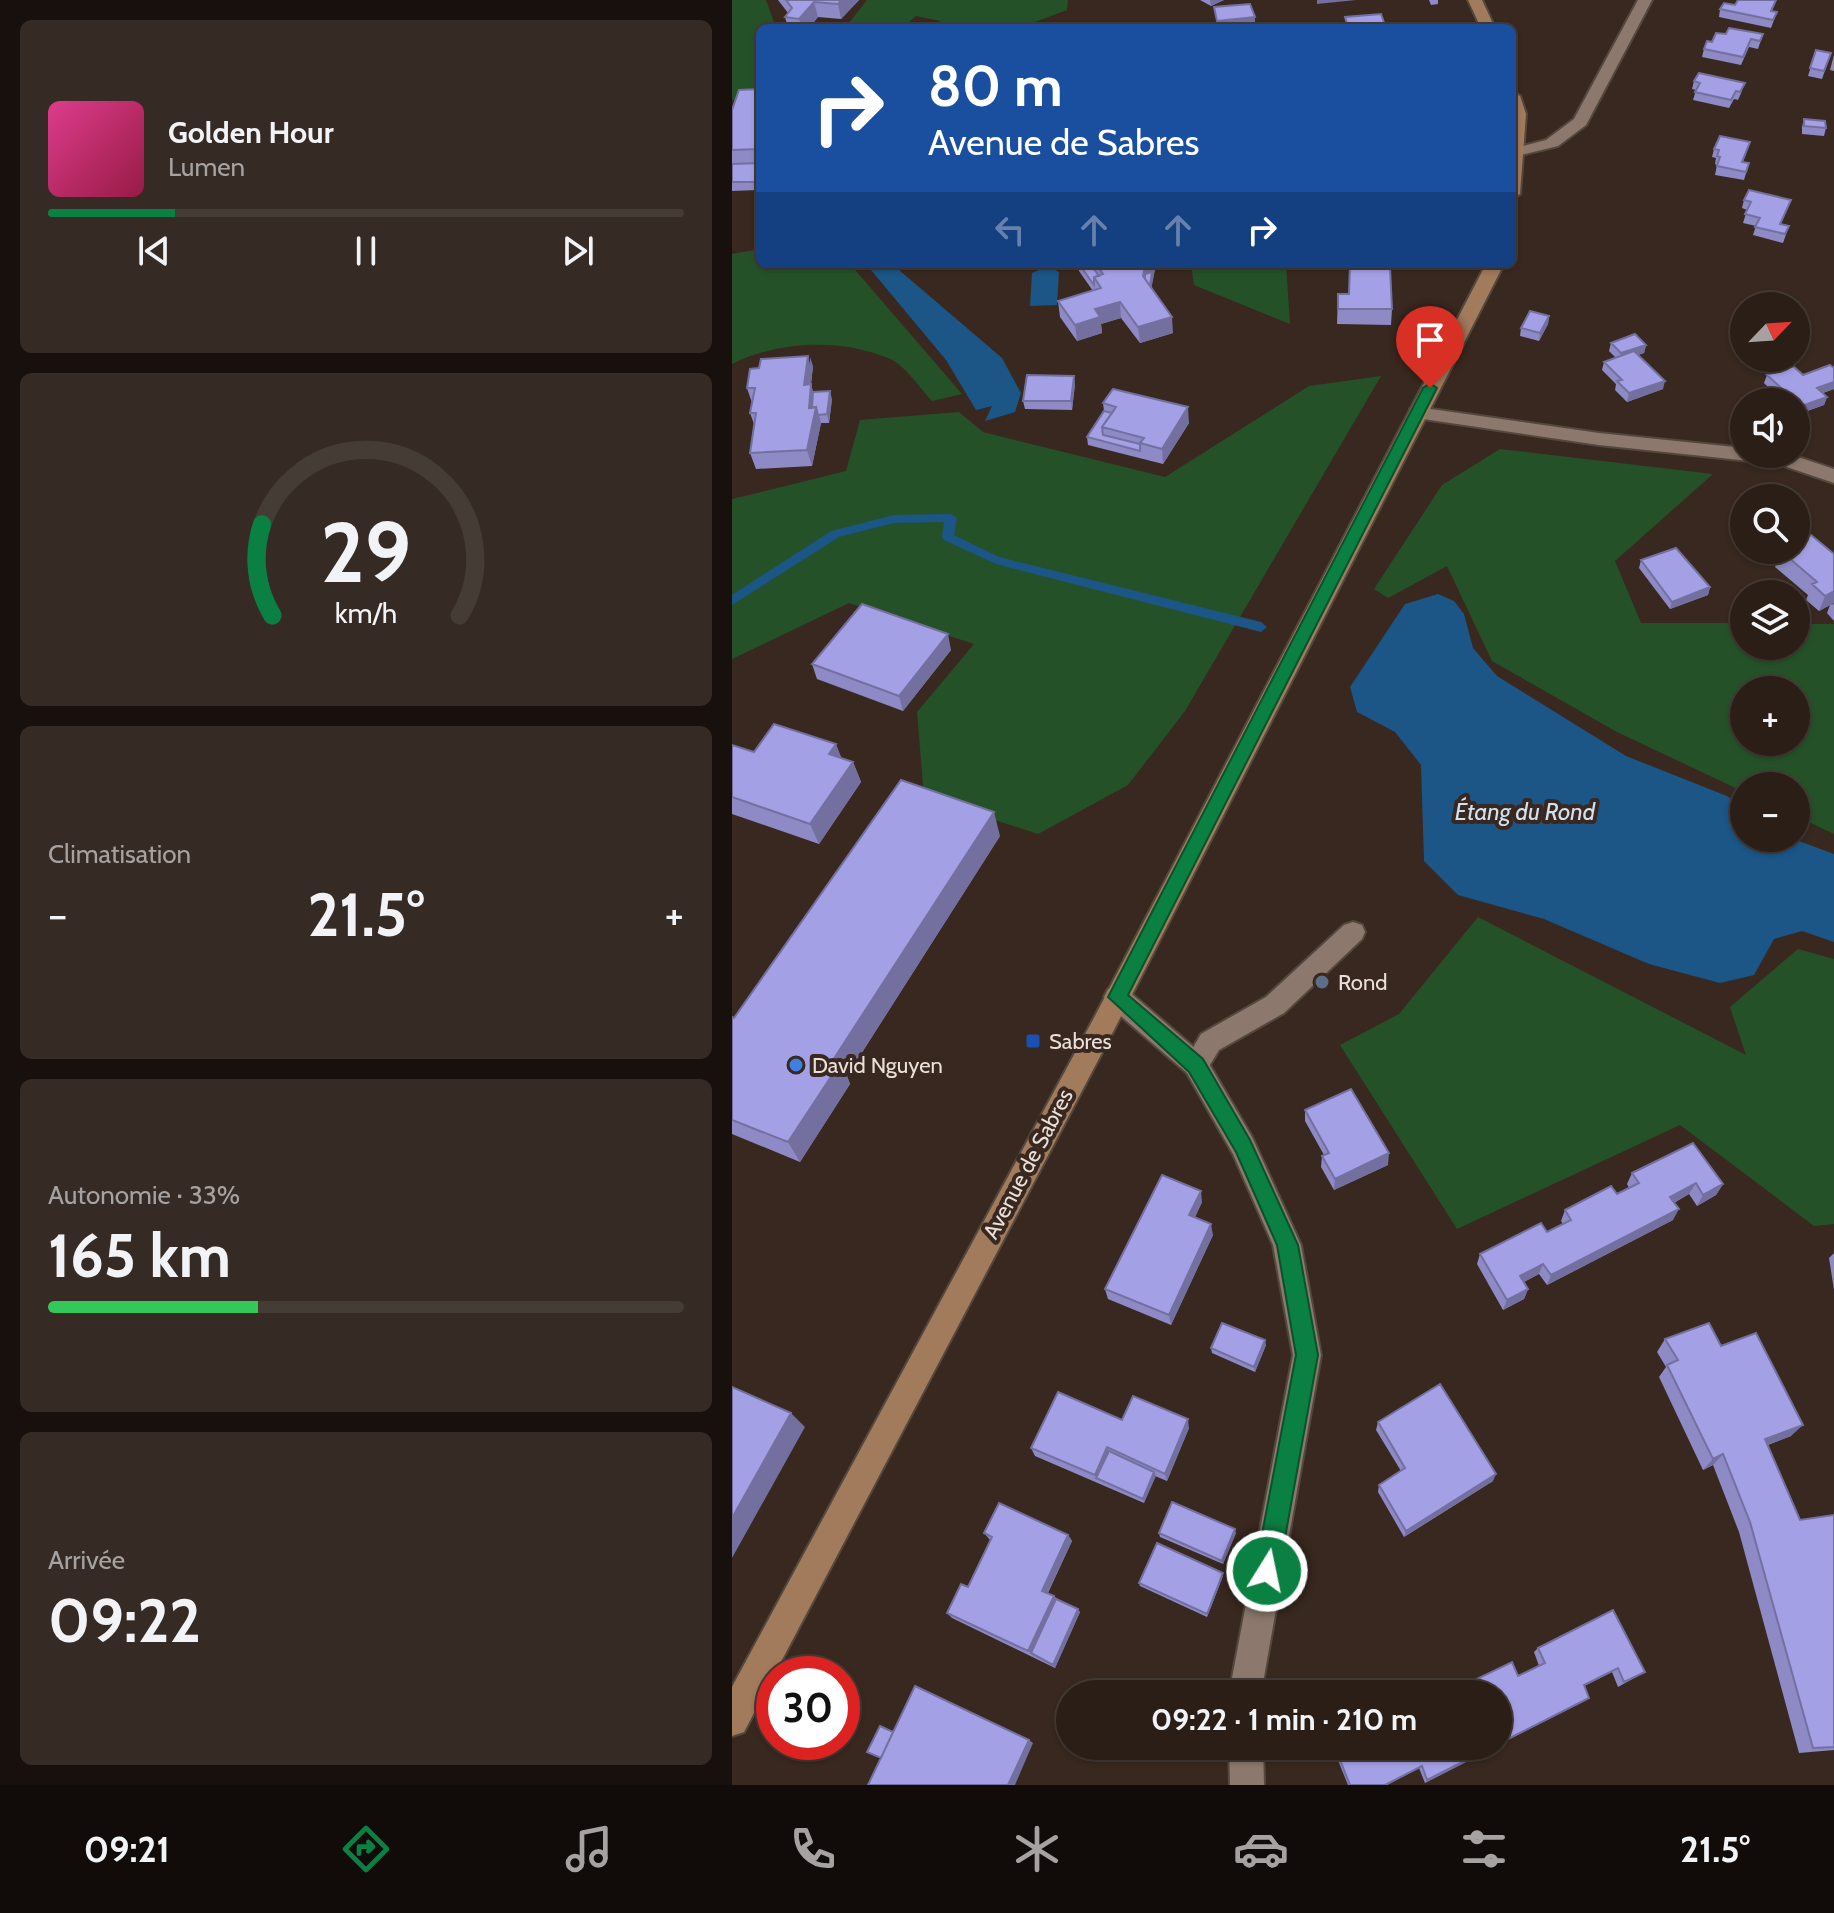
<!DOCTYPE html>
<html lang="fr">
<meta charset="utf-8">
<style>
:root{--surface:#2a1e17;--page:#362b24;--text:#f1f3f6;--muted:#a5a2a1;--line:#463c36;--accent:#0b8043}
body{margin:0;font-family:Cabin,sans-serif;background:var(--page);color:var(--text);height:100vh;display:flex;flex-direction:column;font-size:30px;white-space:nowrap}
*{box-sizing:border-box;margin:0}
p{font-size:26px;color:var(--muted)}
.icon{flex:none;width:44px;height:44px;fill:none;stroke:currentColor;stroke-width:2;stroke-linecap:round;stroke-linejoin:round}
.map{position:relative;flex:1;overflow:hidden}
.side{display:flex;flex-direction:column;gap:20px;padding:20px;background:#17100d;width:732px}
.side>*{flex:none}
.top-card{position:absolute;left:24px;top:24px;width:760px;height:244px;border-radius:12px;box-shadow:0 2px 6px #0004,0 0 0 2px var(--line);background:#1a4fa0;color:#fff;overflow:hidden}
.needle{width:52px;rotate:65deg}
.controls{position:absolute;left:998px;top:292px;display:grid;gap:16px}
.controls a{display:grid;place-items:center;width:80px;height:80px;border-radius:50%;background:var(--surface);box-shadow:0 2px 6px #0004,0 0 0 2px var(--line);font-size:40px}
.speed{position:absolute;left:24px;top:1656px;display:flex;gap:16px;font-size:40px;font-weight:700;text-align:center}
.speed>*{display:grid;place-content:center;width:104px;height:104px;border-radius:50%;background:var(--surface);box-shadow:0 2px 6px #0004,0 0 0 2px var(--line);line-height:1}
.speed .limit{border:12px solid #d22;background:#fff;color:#111}
.pin{position:absolute;display:grid;place-items:center;width:68px;height:68px;color:#fff;margin:-82px -34px;border-radius:50% 50% 50% 0;rotate:-45deg;box-shadow:0 0 8px #0007}
.pin .icon{rotate:45deg}
.me{position:absolute;width:88px;margin:-44px;rotate:10deg;stroke-linejoin:round;filter:drop-shadow(0 0 6px #0008)}
.turn{display:flex;align-items:center;gap:28px;height:168px;padding:0 40px;font-size:36px}
.turn .icon{width:104px;height:104px;stroke-width:2.5}
.turn b{display:block;font-size:56px;line-height:68px}
.lanes{display:flex;align-items:center;height:76px;padding:0 40px;background:#0003;justify-content:center;gap:40px;direction:ltr}
.lanes .off{opacity:.35}
.big{font-size:60px;font-weight:700;line-height:1.1}
.side .widget{flex:1;display:flex;flex-direction:column;justify-content:center;gap:12px;min-width:0;padding:0 28px;border-radius:12px;background:var(--page)}
.side .dial{align-items:center;gap:0}
.dial svg{height:208px;overflow:visible;fill:none;stroke:var(--line);stroke-width:7;stroke-linecap:round;text-anchor:middle}
.dial text{fill:var(--text);stroke:none}
.song{display:flex;align-items:center;gap:24px}
.cover{width:96px;height:96px;border-radius:12px;background:linear-gradient(135deg,hsl(330 70% 55%),hsl(340 70% 35%))}
.played{height:8px;border-radius:4px;background:linear-gradient(90deg,var(--accent) 20%,var(--line) 20%)}
.keys{display:flex;justify-content:space-around;direction:ltr}
.heat{display:flex;justify-content:space-between;align-items:center;font-size:44px;direction:ltr}
.charge{height:12px;border-radius:6px;background:linear-gradient(90deg,#34c759 33%,var(--line) 0)}
.trip{position:absolute;left:324px;top:1680px;width:456px;height:80px;border-radius:40px;background:var(--surface);box-shadow:0 2px 6px #0004,0 0 0 2px var(--line);font-weight:700;line-height:80px;text-align:center}
.tabs{display:flex;height:128px;justify-content:space-around;align-items:center;background:#110c09;color:var(--muted)}
.tabs .icon{width:56px;height:56px}
.tabs .current{color:var(--accent)}
.tabs b{font-size:36px;color:var(--text)}
main{display:flex;flex:1;min-height:0}
.map>svg:first-child{display:block}
.green{fill:#255129;fill-rule:evenodd}
.water{fill:#1b5686}
.lines{fill:none;stroke-linecap:round;stroke-linejoin:round}
.stream{fill:#1b5686;fill-rule:evenodd}
.service-casing{stroke:#54473e;stroke-width:4}
.minor-casing{stroke:#54473e;stroke-width:4}
.secondary-casing{stroke:#54473e;stroke-width:4}
.service{fill:#8c786d;fill-rule:evenodd}
.minor{fill:#8c786d;fill-rule:evenodd}
.secondary{fill:#a27a5c;fill-rule:evenodd}
.wall{fill:#8d8ac5}
.shaded-wall{fill:#7370a0}
.building{fill:#a4a0e5;stroke:#7370a0;stroke-width:2}
.route{fill:#0b8043;stroke:#07532c;stroke-width:2}
.service-dot{fill:#5c6f8a;stroke:#38281f;stroke-width:3}
.transit-dot{fill:#1a4fb4;stroke:#38281f;stroke-width:3}
.shop-dot{fill:#3f7fe0;stroke:#38281f;stroke-width:3}
.labels{text-anchor:middle;dominant-baseline:central;stroke-width:8;stroke-linejoin:round;paint-order:stroke}
.poi-label{font-size:22px;fill:#eadfd9;stroke:#38281f;text-anchor:start}
.street-label{font-size:22px;fill:#eadfd9;stroke:#38281f}
.water-label{font-size:24px;font-style:italic;fill:#d3e2f0;stroke:#38281f}
</style>
<main>
<section class="side">
<div class="widget">
<div class="song"><i class="cover"></i><div><b>Golden Hour</b><p>Lumen</p></div></div>
<div class="played"></div>
<div class="keys"><svg class="icon" aria-label="previous" viewBox="0 0 24 24"><path d="M18 5L8 12l10 7zM5 5v14"/></svg><svg class="icon" aria-label="pause" viewBox="0 0 24 24"><path d="M8 5v14M16 5v14"/></svg><svg class="icon" aria-label="next" viewBox="0 0 24 24"><path d="M6 5l10 7-10 7zM19 5v14"/></svg></div>
</div>
<div class="widget dial"><svg viewBox="0 0 100 80">
<path d="M14 69A42 42 0 1 1 86 69"/>
<path d="M14 69A42 42 0 0 1 10 34" stroke="#0b8043"/>
<text x="50" y="56" font-size="32" font-weight="700">29</text>
<text x="50" y="72" font-size="11">km/h</text>
</svg></div>
<div class="widget"><p>Climatisation</p>
<div class="heat"><a>−</a><b class="big">21.5°</b><a>+</a></div>
</div>
<div class="widget"><p>Autonomie · 33%</p><b class="big">165 km</b><div class="charge"></div></div>
<div class="widget"><p>Arrivée</p><b class="big">09:22</b></div>
</section>
<div class="map">
<svg width="1102" height="1785" viewBox="0 0 1102 1785">
<rect width="100%" height="100%" fill="#38281f"/>
<path class="green" d="M0 0H34L44 28H28V101L0 100Z
M135 0H336L335 10 287 28H202L208 21 184 16 170 28H113Z
M28 249V264H118L230 394 200 401C188 388 172 364 156 358 108 338 46 341 0 364V254Z
M459 264H554L558 324 462 285Z
M649 376 453 711 396 785 306 834 192 797 185 712 242 644 117 603 0 659V499L114 471 128 420 227 412 251 432 433 477 577 386Z
M768 449 981 474 883 561 909 623H1012V646H1064V624H1102V834L1064 816V786H1012V792L885 732 760 661 715 566 656 598 642 589 710 485ZM1064 690V742H1012V690Z
M746 917 1014 1055 998 1007 1066 949 1102 959V1224L1082 1226 948 1125 725 1229 608 1045 667 1014Z"/>
<path class="water" d="M134 264H160L270 358 289 393 283 412 253 421 260 406 244 410 214 360Z
M316 266 327 272 325 305 298 306 300 273Z
M706 594 722 601 732 614 741 648 765 676 894 756 995 796 1012 808V838H1059L1102 854V942L1070 931 1042 939 1022 975 988 983 917 964 812 919 726 895 692 861 689 765 663 732 625 712 618 687 673 604Z"/>
<g class="lines">
<path class="stream" d="M219 514 225 518 222 535 267 557 529 622 535 627 529 632 264 564 212 540 210 537 212 522 162 523 107 537 0 605V595L99 531 162 515Z"/>
<g class="service-casing">
<path id="service" d="M621 922 630 925 633 932 630 939 552 1013 487 1050 473 1073 464 1077 455 1073 451 1065 469 1034 534 997 612 925Z"/>
</g>
<g class="minor-casing">
<path id="minor" d="M906 0H920L854 125 826 146 780 157V149L814 140 842 119Z
M685 407 867 433 1012 448V454H1057L1102 469V483L1046 464 867 445 678 417V409Z
M385 986 394 989 473 1057 520 1137 569 1245 589 1355 529 1694H497L561 1355 541 1245 501 1154 455 1073 376 1005 372 997 376 989Z
M497 1746H531L532 1785H498Z"/>
</g>
<g class="secondary-casing">
<path id="secondary" d="M736 0H750L763 28H749Z
M780 91 788 96 794 114 788 194 780 199Z
M754 264H772L382 1030 12 1732 0 1736V1687L364 1014Z"/>
</g>
<use href="#service" class="service"/>
<use href="#minor" class="minor"/>
<use href="#secondary" class="secondary"/>
</g>
<path class="wall" d="M46 0H127L109 19 86 17 77 28H56L53 17 56 13Z
M468 0H492L479 6Z
M697 0H706V4L699 5Z
M988 9 1041 12 1042 20 1039 28 987 17Z
M994 34H1031L1026 49 1017 47 1009 65 970 57 972 49 980 42Z
M1084 50 1099 53 1090 79 1076 76Z
M1102 55V71L1098 70Z
M962 81 1010 91 1006 100 1002 99 997 108 961 100 964 90 960 89Z
M28 89V184L26 190 0 191V110Z
M1072 119 1094 128 1092 136 1070 134V127Z
M1018 142 1011 162 1017 163 1012 180 983 175 985 165 983 164 984 158 980 157 982 149Z
M1012 200H1059L1049 224 1057 226 1051 243 1021 235 1024 226 1011 223 1015 210 1010 208Z
M346 264H424L419 288 441 333 408 343 389 318 369 324 370 333 345 341 328 317 326 301 361 291 347 271Z
M650 268 660 309 659 325 605 324 606 294H617Z
M817 316 816 324 807 341 788 336 789 328Z
M879 343 914 345 912 353 906 355 931 389 895 402 883 390 884 384 870 370 872 362 884 358 877 351Z
M81 366 79 384 81 392 100 399 97 423H89L80 466 24 469 18 453 22 424 18 413 20 403 15 388Z
M1035 375H1071L1102 389 1091 393 1095 397 1092 405 1064 415V402H1050V401L1032 383Z
M343 384 340 410 293 409 291 401Z
M371 403 457 423 431 464 356 445 355 437 372 411Z
M1049 551 1102 554V603L1087 611 1074 600 1076 595 1043 567Z
M909 560 978 587 976 595 938 609 907 568Z
M1102 604V621L1095 613 1098 605Z
M219 650 171 711 85 679 80 664Z
M0 745 22 752 110 758 121 762 129 782 87 844 0 814Z
M268 836 115 1076 118 1084 68 1162 0 1134V1017L2 1018Z
M573 1110 656 1165 602 1190 589 1167 590 1156 592 1155 573 1121Z
M900 1173 991 1184 984 1195 965 1206 957 1194 942 1203 941 1220 815 1285 807 1274 792 1282 796 1289 792 1299 771 1310 745 1264 748 1254 815 1232 831 1224 829 1221 833 1210 885 1194 897 1188 895 1184Z
M470 1202 463 1217 481 1235 439 1325 376 1299 373 1289Z
M1102 1253V1290L1097 1258Z
M933 1339 989 1346 1059 1436 1036 1445 1068 1520 1102 1515V1750L1067 1753 1007 1532 981 1465 971 1470 927 1377 934 1367 925 1352Z
M534 1345 523 1372 480 1353 479 1348Z
M390 1420 457 1428 435 1481 423 1476 412 1503 303 1456 299 1448Z
M646 1422 761 1481 672 1537 646 1492 647 1485 669 1471 644 1430Z
M252 1533 336 1535 340 1541 316 1593 348 1612 323 1668 220 1618 215 1613 236 1587 259 1541Z
M427 1533H504L491 1564 428 1537Z
M491 1576 475 1617 408 1586 407 1583Z
M881 1610 906 1676 886 1687 880 1672 852 1686 857 1698 851 1702 766 1694H717L720 1691 786 1676 807 1666 802 1652 806 1648Z
M765 1746 693 1783 687 1768 655 1785H616L603 1753 604 1750Z"/>
<path class="shaded-wall" d="M109 0H127L109 19 106 4Z
M478 0H492L479 6Z
M585 0H624L585 4Z
M82 2 86 17 77 28H70L67 19Z
M523 17V25L485 28V21Z
M28 141V159L25 149Z
M28 168V184L26 190 23 182Z
M419 264H424L418 296 411 276 413 266Z
M388 302 389 318 369 324 370 333 345 341 343 325 363 309Z
M817 316 816 324 807 341 808 333Z
M440 317 441 333 408 343 406 327Z
M914 345 912 353 887 361 889 353Z
M76 356 78 364V357L81 366 77 401 72 385Z
M342 376 343 384 340 410 339 401Z
M933 381 931 389 895 402 897 393Z
M1102 382V389L1082 396 1085 388Z
M79 384 89 423 80 466 75 450 77 408Z
M98 391 100 399 97 423 95 414Z
M1095 397 1092 405 1064 415V408Z
M456 407 457 423 431 464 430 449Z
M978 587 976 595 938 609 940 602Z
M1102 591V603L1087 611 1093 596Z
M216 634 219 650 171 711 167 696Z
M104 744 112 764 97 754Z
M121 762 129 782 87 844 78 824Z
M262 812 268 836 115 1076 118 1084 68 1162 56 1142 101 1060Z
M657 1153 656 1165 602 1190 603 1179Z
M964 1183 957 1194 932 1208 938 1197Z
M991 1184 984 1195 965 1206 971 1195Z
M469 1191 470 1202 459 1226 457 1215Z
M947 1209 941 1220 815 1285 819 1275Z
M479 1224 481 1235 439 1325 437 1315Z
M811 1264 807 1274 784 1286 788 1276Z
M796 1289 792 1299 771 1310 775 1300Z
M533 1340 534 1345 523 1372 522 1367Z
M59 1413 73 1427 0 1558V1518Z
M456 1419 457 1428 435 1481 433 1474Z
M1071 1425 1059 1436 1022 1450 1033 1439Z
M375 1447 378 1455 364 1478 366 1482 363 1475Z
M991 1454 981 1465 971 1470 981 1459Z
M422 1472 424 1476 412 1503 411 1499Z
M764 1474 761 1481 672 1537 674 1531Z
M503 1529 504 1533 491 1564 490 1561Z
M336 1535 340 1541 314 1596 310 1591Z
M491 1573V1576L475 1617V1614Z
M322 1596 326 1602 299 1653 296 1651Z
M346 1609 348 1612 323 1668 321 1665Z
M886 1668 880 1672 846 1689 852 1685Z
M857 1698 851 1702 766 1745V1744Z
M297 1740 301 1743 283 1785H276Z
M762 1746H765L693 1783 695 1780Z
M690 1766 687 1768 655 1785H653Z"/>
<path class="building" d="M54 0H109L106 4 82 2 67 19 53 17 60 8Z
M1006 0H1044L1039 11 1045 12 1041 20 988 9 992 3 1003 5Z
M518 4 523 17 485 21 482 7Z
M649 14 654 28H616L613 17Z
M997 28 1031 34 1028 41 1019 39 1011 57 972 49 975 41 980 42 984 33 994 34Z
M1084 50 1099 53 1092 71 1078 68Z
M967 73 1013 83 1008 92 1004 91 999 100 963 92 968 83 962 81Z
M28 89V141L25 149 0 150V110L7 90Z
M1072 119 1093 121 1094 128 1072 126Z
M988 136 1018 142 1010 162 1017 163 1014 172 985 166 988 157 985 156 987 150 982 149Z
M28 163V168L23 182H0V164Z
M1017 190 1059 200 1048 224 1057 226 1053 234 1023 227 1028 218 1013 214 1019 202 1012 200Z
M347 264H362V269L367 276 362 277V285Z
M364 264H419L413 266 411 276 440 317 406 327 388 302 363 309 368 317 343 325 326 301 369 288 362 277 371 274Z
M618 264H650V268H658L660 309H606V294H617Z
M420 272 418 286 413 279V274Z
M798 311 817 316 808 333 789 328Z
M903 334 914 345 889 353 879 343Z
M902 351 933 381 897 393 885 381 890 380 872 362Z
M76 356 72 385 79 384 77 408 84 407 75 450 18 453 24 413H18L23 388H15L18 369 27 368 29 359Z
M1098 365 1102 368V382L1085 388 1095 397 1064 408V402H1057L1052 397 1057 395 1035 375 1061 366 1071 375Z
M295 375 342 376 339 401H291Z
M381 389 456 407 430 449 408 443 412 438 370 427 384 407 371 403Z
M98 391 95 414 86 415 84 407 80 408 81 392Z
M372 411 380 413 370 427 371 435 408 444V451L355 437Z
M1079 535 1102 554V591L1093 596 1080 584 1085 582 1049 551 1051 550H1064V543Z
M944 548 978 587 940 602 909 560Z
M130 604 216 634 167 696 80 664Z
M42 724 104 744 97 754 121 762 78 824 0 797V745L22 752Z
M169 780 262 812 101 1060 108 1063 56 1142 0 1120V1017L2 1018Z
M619 1089 657 1153 603 1179 590 1156 597 1153 573 1110Z
M961 1143 991 1184 971 1195 964 1183 938 1197 947 1209 819 1275 811 1264 788 1276 796 1289 775 1300 748 1254 809 1223 815 1232 839 1220 833 1210 879 1186 885 1194 907 1183 900 1173Z
M430 1175 469 1191 457 1215 479 1224 437 1315 373 1289Z
M490 1323 533 1340 522 1367 479 1348Z
M977 1323 989 1346 1024 1333 1071 1425 1033 1439 1068 1520 1102 1515V1747L1081 1748 1018 1522 991 1454 981 1459 935 1365 946 1360 933 1339Z
M708 1384 764 1474 674 1531 647 1485 673 1468 646 1422Z
M0 1387 59 1413 0 1518Z
M326 1392 390 1420 401 1396 456 1419 433 1474 375 1447 363 1475 299 1448Z
M377 1451 422 1472 411 1499 364 1478Z
M440 1502 503 1529 490 1561 427 1533Z
M267 1503 336 1535 310 1591 322 1596 296 1651 215 1613 229 1584 236 1587 260 1537 252 1533Z
M425 1543 491 1573 475 1614 407 1583Z
M324 1599 346 1609 321 1665 299 1653Z
M881 1610 913 1672 892 1682 886 1668 852 1685 857 1698 766 1744V1694H721L720 1691 780 1662 786 1676 813 1663 806 1648Z
M183 1686 297 1740 276 1785H136Z
M148 1726 161 1732 149 1758 135 1752Z
M612 1746H762L695 1780 690 1766 653 1785H618L604 1750Z"/>
<path class="route" d="M698 383 705 388 396 995 471 1059 518 1140 566 1245 586 1355 547 1571 544 1579 535 1583 527 1579 523 1571 564 1355 545 1245 504 1152 457 1072 376 997 691 388Z"/>
<circle class="service-dot" cx="590" cy="982" r="8"/>
<rect class="transit-dot" x="293" y="1033" width="16" height="16" rx="4"/>
<circle class="shop-dot" cx="64" cy="1065" r="8"/>
<g class="labels">
<g class="poi-label">
<text x="606" y="982">Rond</text>
<text x="317" y="1041">Sabres</text>
<text x="80" y="1065">David Nguyen</text>
</g>
<g class="street-label">
<text transform="translate(296 1164) rotate(-62)">Avenue de Sabres</text>
</g>
<g class="water-label">
<text x="793" y="811">Étang du Rond</text>
</g>
</g>
</svg>
<div class="controls">
<a><svg class="needle" viewBox="-14 -14 28 28"><path d="M0-13l5 13h-10z" fill="#e53935"/><path d="M0 13l5-13h-10z" fill="#a5a2a1"/></svg></a>
<a><svg class="icon" aria-label="sound" viewBox="0 0 24 24"><path d="M4 9h4l5-4v14l-5-4H4zM17 9q2 3 0 6"/></svg></a>
<a><svg class="icon" aria-label="search" viewBox="0 0 24 24"><circle cx="10" cy="10" r="6"/><path d="M15 15l6 6"/></svg></a>
<a><svg class="icon" aria-label="layers" viewBox="0 0 24 24"><path d="M12 4l9 5-9 5-9-5zM3 14l9 5 9-5"/></svg></a>
<a>+</a>
<a>−</a>
</div>
<div class="speed"><div class="limit">30</div></div>
<div class="pin" style="left:698px;top:388px;background:#d93025"><svg class="icon" aria-label="arrive" viewBox="0 0 24 24"><path d="M6 21V4h12l-3 4 3 4H6"/></svg></div>
<svg class="me" style="left:535px;top:1571px" viewBox="-20 -20 40 40"><circle r="17" fill="#0b8043" stroke="#fff" stroke-width="3"/><path d="M0-11L8 9 0 5-8 9z" fill="#fff"/></svg>
<div class="trip">09:22 · 1 min · 210 m</div>
<div class="top-card">
<div class="turn"><svg class="icon" aria-label="right" viewBox="0 0 24 24"><path d="M7 20v-9h11M14 6l5 5-5 5"/></svg><div><b>80 m</b>Avenue de Sabres</div></div>
<div class="lanes"><svg class="icon off" aria-label="left" viewBox="0 0 24 24"><path d="M17 20v-9H6M10 6l-5 5 5 5"/></svg><svg class="icon off" aria-label="ahead" viewBox="0 0 24 24"><path d="M12 20V5M6 11l6-6 6 6"/></svg><svg class="icon off" aria-label="ahead" viewBox="0 0 24 24"><path d="M12 20V5M6 11l6-6 6 6"/></svg><svg class="icon" aria-label="right" viewBox="0 0 24 24"><path d="M7 20v-9h11M14 6l5 5-5 5"/></svg></div>
</div>
</div>
</main>
<nav class="tabs">
<b>09:21</b>
<svg class="icon current" aria-label="directions" viewBox="0 0 24 24"><path d="M12 3l9 9-9 9-9-9zM9 14v-3h6M13 9l2 2-2 2"/></svg>
<svg class="icon" aria-label="music" viewBox="0 0 24 24"><path d="M9 18V5l10-2v13"/><circle cx="6" cy="18" r="3"/><circle cx="16" cy="16" r="3"/></svg>
<svg class="icon" aria-label="phone" viewBox="0 0 24 24"><path d="M5 4h4l2 5-3 2q2 4 5 5l2-3 5 2v4C11 20 4 13 5 4z"/></svg>
<svg class="icon" aria-label="climate" viewBox="0 0 24 24"><path d="M12 3v18M4 7l16 10M4 17L20 7"/></svg>
<svg class="icon" aria-label="car" viewBox="0 0 24 24"><path d="M5 17H2v-5l4-1 3-4h7l3 4 3 1v5h-3M9 17h6M6 11h13"/><circle cx="7" cy="17" r="2"/><circle cx="17" cy="17" r="2"/></svg>
<svg class="icon" aria-label="filters" viewBox="0 0 24 24"><path d="M4 7h16M4 17h16"/><circle cx="9" cy="7" r="2"/><circle cx="15" cy="17" r="2"/></svg>
<b>21.5°</b>
</nav>
